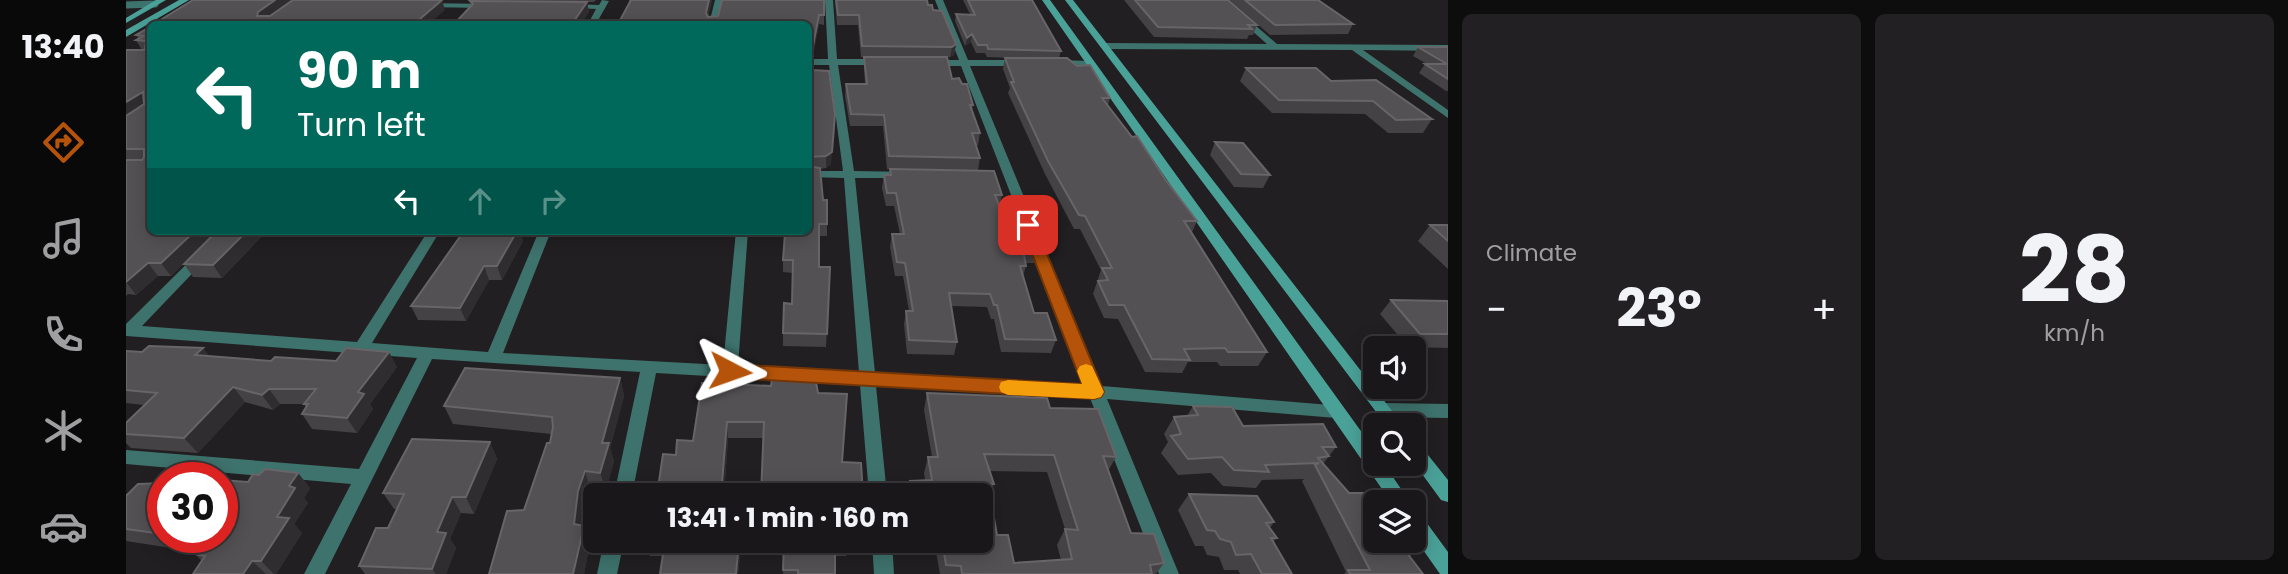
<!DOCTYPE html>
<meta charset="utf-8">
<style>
:root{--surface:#191719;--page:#222022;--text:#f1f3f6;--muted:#9f9fa2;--line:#373638;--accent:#b45309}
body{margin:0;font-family:Poppins,sans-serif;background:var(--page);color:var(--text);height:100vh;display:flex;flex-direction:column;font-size:26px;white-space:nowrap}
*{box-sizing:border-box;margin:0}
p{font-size:23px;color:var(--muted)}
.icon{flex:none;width:38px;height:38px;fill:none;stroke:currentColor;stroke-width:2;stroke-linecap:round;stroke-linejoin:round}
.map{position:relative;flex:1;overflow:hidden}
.side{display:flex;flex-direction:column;gap:14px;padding:14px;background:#0e0d0e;width:840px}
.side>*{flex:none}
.top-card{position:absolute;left:21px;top:21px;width:665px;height:214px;border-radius:10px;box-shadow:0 4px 18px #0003,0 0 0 2px var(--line);background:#00695c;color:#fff;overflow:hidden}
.tools{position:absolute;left:1237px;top:336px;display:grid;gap:14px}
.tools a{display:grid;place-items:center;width:63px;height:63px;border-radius:10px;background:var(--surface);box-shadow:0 4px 18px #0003,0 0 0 2px var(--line);font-size:35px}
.speed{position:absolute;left:21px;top:462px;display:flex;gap:14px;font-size:35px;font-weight:700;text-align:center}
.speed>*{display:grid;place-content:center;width:91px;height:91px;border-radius:50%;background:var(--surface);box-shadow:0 4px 18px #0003,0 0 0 2px var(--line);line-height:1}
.speed .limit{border:10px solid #d22;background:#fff;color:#111}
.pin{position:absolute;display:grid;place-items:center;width:60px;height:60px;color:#fff;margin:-30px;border-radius:14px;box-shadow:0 4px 10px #0006}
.me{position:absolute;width:77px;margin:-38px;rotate:94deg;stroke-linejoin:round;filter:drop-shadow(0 0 5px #0008)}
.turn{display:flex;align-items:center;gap:24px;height:147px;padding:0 35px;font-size:32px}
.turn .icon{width:91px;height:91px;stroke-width:2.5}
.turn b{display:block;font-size:49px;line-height:60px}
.lanes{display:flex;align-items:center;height:66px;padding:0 35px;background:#0003;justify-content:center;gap:35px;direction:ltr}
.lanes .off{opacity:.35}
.big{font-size:52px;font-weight:700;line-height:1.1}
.side .tile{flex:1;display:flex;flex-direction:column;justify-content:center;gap:10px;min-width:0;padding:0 24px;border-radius:10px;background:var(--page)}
.side .dial{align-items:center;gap:0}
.dial b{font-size:91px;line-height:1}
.heat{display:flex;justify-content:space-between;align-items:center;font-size:38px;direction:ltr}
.side .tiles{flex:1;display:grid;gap:14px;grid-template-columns:repeat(2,1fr)}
.trip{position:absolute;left:457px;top:483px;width:410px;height:70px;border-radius:10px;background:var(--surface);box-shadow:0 4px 18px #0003,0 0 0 2px var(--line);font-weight:700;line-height:70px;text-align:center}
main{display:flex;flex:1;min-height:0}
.menu{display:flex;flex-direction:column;width:126px;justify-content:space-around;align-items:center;background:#0a090a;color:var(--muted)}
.menu .icon{width:49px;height:49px}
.menu .current{color:var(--accent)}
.menu b{font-size:32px;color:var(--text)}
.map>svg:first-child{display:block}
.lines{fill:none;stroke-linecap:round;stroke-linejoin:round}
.lane{stroke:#3e726c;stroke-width:7}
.street{fill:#3e726c;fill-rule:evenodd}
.secondary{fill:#4aa198;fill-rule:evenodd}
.wall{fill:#444244;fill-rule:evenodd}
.shaded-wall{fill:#2f2d2f}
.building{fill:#535153;stroke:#676567;stroke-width:2;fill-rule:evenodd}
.route{fill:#b45309;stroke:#753606;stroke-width:2}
.slow{fill:#f59e0b}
</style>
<main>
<nav class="menu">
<b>13:40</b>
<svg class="icon current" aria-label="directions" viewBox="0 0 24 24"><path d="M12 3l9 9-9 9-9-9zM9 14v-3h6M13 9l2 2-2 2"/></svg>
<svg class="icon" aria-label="music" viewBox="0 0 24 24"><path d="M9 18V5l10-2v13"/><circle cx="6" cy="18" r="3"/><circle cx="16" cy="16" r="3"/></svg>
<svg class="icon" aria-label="phone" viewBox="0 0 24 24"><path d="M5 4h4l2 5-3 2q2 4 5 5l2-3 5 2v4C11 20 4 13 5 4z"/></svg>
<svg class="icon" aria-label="climate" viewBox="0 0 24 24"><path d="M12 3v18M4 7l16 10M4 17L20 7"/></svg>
<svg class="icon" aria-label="car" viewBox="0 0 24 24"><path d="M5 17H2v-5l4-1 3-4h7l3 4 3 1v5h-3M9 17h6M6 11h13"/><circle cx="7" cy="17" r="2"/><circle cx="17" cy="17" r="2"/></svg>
</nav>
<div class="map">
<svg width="1322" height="574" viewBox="0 0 1322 574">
<rect width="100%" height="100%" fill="#211f21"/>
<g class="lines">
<path class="lane" d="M0 5 29 4"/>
<path class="street" d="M476 0 483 1 470 24H462L470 9 446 8 442 6 446 4 473 5Z
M589 0H597L591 24H583Z
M699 0H707L711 59H756L761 62 756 65H712L728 171 783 172 789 175 783 178H729L749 373 959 385 835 66H804L799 63 804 60H833L809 0H817L842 60H896L901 63 896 66H844L976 386 1216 406 1218 411 1216 416 1210 418 981 399 1053 574H1033L964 398 750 386 761 495H743L734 385 530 373 506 495H488L514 372 306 359 199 574H178L225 484 0 464V450L233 469 291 358 0 336V324L94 231H107L16 326 231 342 302 231H314L246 343 362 352 413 231H425L377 353 597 365 610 231H622L612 366 733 373 718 178 682 177V171H717L703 65H682V59H702Z
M1091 0H1100L1151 44 1322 45V51L1237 50 1322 110V118L1226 50 978 49 974 46 978 43 1141 44Z
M299 3 362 4 366 6 362 8 296 7 295 5Z
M930 60 964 61 969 64 964 67 927 65V61Z
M1257 403 1322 404V418L1257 417 1251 415 1249 410 1251 405Z
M478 541H498L491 574H471Z
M746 541H766L768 574H748Z"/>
<path class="secondary" d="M30 0H40L0 23V18Z
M53 0H63L0 37V30Z
M916 0H924L1250 452V464H1258L1284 502H1265Z
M939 0H947L1277 425H1260Z
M1288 443 1294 445 1322 480V502L1315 500 1288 463Z
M1288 512 1295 515 1322 552V574H1314L1288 537Z"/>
</g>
<path class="wall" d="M337 0H470L468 2H461L463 12 455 24H328L345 6 344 1 442 2Z
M503 0H586L582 17 698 0V25L693 24 687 56 685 57 686 70 705 164 700 168 694 169 697 200 701 224V236H693V267H704L700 347 657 346V333L666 304 667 273 657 272V260L668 233 682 231V24H492L503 4Z
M709 0H801L802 5 807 10 830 44 828 55 824 57H735L732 25H711Z
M837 0H906L935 51 933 58 984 98 982 105 1071 221 1066 232 1141 352 1132 366H1094L1091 362H1062L1056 373 1019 372 992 319 978 318 967 294 975 270 954 229H948L919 174 882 93 884 88 877 69 879 58H891L861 57 859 53H850L845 42 839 46 829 21 830 14H844Z
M998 0H1102L1131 25 1127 35H1123L1121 39 1028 37Z
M1104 0H1192L1227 24 1222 34 1144 35Z
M24 27V231H90L45 276H32L10 295 2 294 0 296V50H16L10 40 12 38 10 35Z
M1292 47H1322V91H1320L1293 73 1299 64H1301L1287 56Z
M738 57 826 79 847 105 846 111 854 133 852 145H850L854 158 852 170 876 195 873 207 884 233 913 250 909 263H900V266L897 276 908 313 930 340 925 353 875 352 868 319H865L861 307 826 306 831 342 828 355 781 354 778 324 780 311H783L777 276H769L764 247 766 234H774L768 206H760L756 188 758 175H763L764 169H761L757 126H724L719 96 720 84H739L738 68Z
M1120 68 1205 81 1306 119 1297 133H1262L1239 114 1146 113 1114 81Z
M1089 142 1144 175 1137 188 1108 187 1084 155Z
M1304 225H1322V269L1292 241Z
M91 231H141L96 278 67 277 58 264Z
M338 231H397L395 235 397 241 376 280H363L340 321 292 320 285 306Z
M1265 300 1322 301V348L1282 347 1254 314Z
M77 348 83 356 145 361 271 367 244 404 247 409 231 433 186 429 176 414 180 408 178 404H154L147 410 119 402 72 453 5 448 0 443V423L18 405 0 403V351L16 352Z
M494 378 498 396 484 448 488 461 480 490 464 489 459 508 456 526 464 543 458 574H363L398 510 424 443 425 434 327 424 318 406Z
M576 383 692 393 716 462 735 463 737 495H635L637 438H602L598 495H531L550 455 567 441Z
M801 393 924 408 990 457 982 471 1005 533 1038 563 1030 574H814L808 541H854V495H781L784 481 799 480 798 473 802 457H806L798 410ZM863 471 921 472 939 529 931 545 935 560 888 563 871 535 864 496 868 484Z
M1067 406 1117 426 1210 447 1197 464 1223 493 1250 502 1288 553 1284 556 1297 574H1218L1220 572 1176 481 1178 479 1136 480 1130 488 1097 486 1085 473 1052 475 1035 453 1042 442 1038 434 1048 417 1061 416Z
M364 442 371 459 348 514 335 513 324 539 330 548 320 574H239L233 566 262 528 271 509H268L257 493Z
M172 473 184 488 178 498 182 503 168 524 176 533 150 574H67L76 561 69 554 71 552 0 541V495L37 483V537H96L122 482 133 475Z
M1063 494 1148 522 1144 528 1151 538 1147 542 1166 574H1114L1112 570H1098L1093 557 1081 555 1077 546H1069L1052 510Z
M520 541H722L720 556H709V574H657L658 545 615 547 612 574H534L537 556H524Z"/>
<path class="shaded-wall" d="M149 0H167L136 24 131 16 132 12Z
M316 0 319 10 303 24H288Z
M583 0H586L580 23V13Z
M461 2 463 12 455 24H446Z
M693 15V24L687 56 682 57V46Z
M846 34 845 42 839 46 841 38Z
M830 44 828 55 824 57 826 47Z
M17 92 24 103 0 118V102Z
M708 126 705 164 700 168V156Z
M69 231H90L45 276 35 263Z
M121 231H141L96 278 87 265Z
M389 231H397L395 235 397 241 376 280 371 266Z
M22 263 32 276 10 295 0 282Z
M358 266 363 280 340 321 334 308Z
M77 348 89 363 69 355Z
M263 352 271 367 244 404 247 409 231 433 221 418 232 392Z
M494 378 498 396 484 448 488 461 480 490 474 473 476 443Z
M107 387 119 402 72 453 58 438Z
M143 389 154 404 147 410 136 395Z
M601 422 602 438 598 495H595Z
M364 442 371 459 348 514 340 497Z
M459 471 464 489 459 508 454 541 448 524 452 491Z
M172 473 184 488 178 498 182 503 168 524 176 533 150 574H148L135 561 163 486Z
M326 497 335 513 324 539 330 548 320 574H310L306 569 311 532Z
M458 526 464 543 458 574H447Z
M613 541H614L615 547 612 574H610Z
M126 561 140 574H117Z"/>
<path class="building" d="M67 0H149L132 12 131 16H144L167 0H316L288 24H28Z
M505 0H583L580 13 582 17 592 16 596 0H698V15H693L687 46H682V24H492Z
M710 0H801L802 5H806L807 10 816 11 830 44 826 47 736 46 733 15H712Z
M842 0H906L935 51 862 49 861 45H852L846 34 841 38 830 14 849 15Z
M1009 0H1102L1131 25H1122L1126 29 1032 27Z
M1119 0H1192L1227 24 1149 25Z
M344 1 461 2 446 24H328L347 4Z
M24 27V231H69L35 263H22L0 282V160H16L18 157V149H0V116L18 104 17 92 0 102V50H19L20 41 10 40 17 36 10 35Z
M1292 47H1322V79L1299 64H1321Z
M682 55 687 57 686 70 703 71 709 114 706 152 700 156 682 157Z
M738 57H821L826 79 833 78 836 84H841L847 105H844L854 133H846L854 158 763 156 758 115 725 114 720 84H741Z
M879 58H941L951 66 964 65 984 98H976L1006 137 1011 136 1039 179 1071 221H1058L1141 352H1102L1099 348 1058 349 1064 360 1026 359 998 305H983L972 281 982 280 976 268H986L959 216 953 215 922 161 885 82H888Z
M1120 68H1190L1205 81 1250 80 1306 119 1270 120 1247 101 1153 100Z
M1089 142 1117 143 1144 175 1115 174Z
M682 166 694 168 697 200H701V224H693V267H704L701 334 657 333 658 303 666 304 667 260H657L659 233H668V231H682Z
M764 169 868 171 876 195H869L884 233 906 234 913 250H897L900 266H894L908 313H921L930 340 879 339 871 305H868L864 294 823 293 831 342 783 340 780 311H787L779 263 771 262 766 234H778L770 193H761L758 175H765Z
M1304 225H1322V241Z
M91 231H121L87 265 58 264Z
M338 231H391L371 266H358L334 308 285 306Z
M1265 300 1322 301V334H1294Z
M23 346 77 348 69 355 145 361 149 357 210 361 220 348 263 352 232 392 238 394 221 418 176 414 182 404H178L190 389H143L136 395 107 387 58 438 0 434V423L31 393 0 390V351L16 352Z
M339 368 494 378 476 443H483L474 473 459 471 452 491 448 524 458 526 447 574H363L381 511 398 510 421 443H424L427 427 426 417 318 406Z
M646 379 690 382 692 393 721 394 716 462 735 463 737 495H635L638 422H601L595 495H531L537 454 550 455 551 440 567 441 576 383 645 386Z
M801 393 921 398 924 408 972 409 990 457 977 456 1005 533 1028 534 1038 563 1024 565 1026 574H836L835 566 820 565 816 541H854V495H786L784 481 806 480 802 457H812ZM858 454 928 455 952 530 939 529 946 559 888 563 882 535H871L862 484H868Z
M1067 406 1106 407 1117 426 1197 424 1210 447H1196L1203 456 1192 458 1223 493H1266L1271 502H1250V541H1280L1288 553H1281L1297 574H1224L1222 570H1244L1189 465 1193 463 1139 465 1143 472 1108 470 1096 457 1062 459 1045 436 1055 434 1048 417 1072 415Z
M286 439 364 442 340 497H326L311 532 320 533 306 569 233 566 250 528H262L278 494 257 493Z
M139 469 172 473 163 486 169 488 151 517 163 518 135 561H126L117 574H67L79 556 69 554 79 540 57 537H96V480L122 482 127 474 133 475Z
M50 476 73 478H47Z
M37 483V534L0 529V495H1L12 484Z
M1063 494 1131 496 1148 522 1140 523 1151 538H1145L1166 574H1136L1125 554 1110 555 1105 542 1094 539 1089 531 1081 530Z
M520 541H613L610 574H534L539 541Z
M658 541H722L709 542V574H672V570H657Z"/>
<path class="route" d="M902 220 909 225 978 392 975 397 968 399 604 378 598 376 595 371 598 366 604 364 956 384 895 225Z"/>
<path class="slow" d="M960 364 966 366 978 392 975 397 968 399 882 395 875 392 873 387 875 382 882 380 956 384 951 371 954 366Z"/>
</svg>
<div class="tools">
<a><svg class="icon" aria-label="sound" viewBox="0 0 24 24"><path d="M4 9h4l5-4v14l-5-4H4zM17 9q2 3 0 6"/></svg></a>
<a><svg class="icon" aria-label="search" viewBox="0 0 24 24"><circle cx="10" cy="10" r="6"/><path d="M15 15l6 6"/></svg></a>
<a><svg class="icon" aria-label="layers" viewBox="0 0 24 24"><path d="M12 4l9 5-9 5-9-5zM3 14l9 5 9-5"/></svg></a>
</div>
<div class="speed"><div class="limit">30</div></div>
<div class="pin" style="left:902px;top:225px;background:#d93025"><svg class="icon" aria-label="arrive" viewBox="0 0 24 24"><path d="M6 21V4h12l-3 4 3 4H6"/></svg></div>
<svg class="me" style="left:604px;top:371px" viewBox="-20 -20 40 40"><path d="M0-17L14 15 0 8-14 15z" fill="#b45309" stroke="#fff" stroke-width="4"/></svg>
<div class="trip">13:41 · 1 min · 160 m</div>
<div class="top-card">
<div class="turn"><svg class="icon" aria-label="left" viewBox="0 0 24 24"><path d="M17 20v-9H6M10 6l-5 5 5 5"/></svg><div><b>90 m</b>Turn left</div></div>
<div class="lanes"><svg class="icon" aria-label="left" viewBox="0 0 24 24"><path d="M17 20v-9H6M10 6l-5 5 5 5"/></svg><svg class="icon off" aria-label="ahead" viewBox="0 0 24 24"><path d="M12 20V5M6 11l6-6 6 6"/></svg><svg class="icon off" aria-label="right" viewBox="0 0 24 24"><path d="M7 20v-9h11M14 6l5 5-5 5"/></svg></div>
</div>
</div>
<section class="side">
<div class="tiles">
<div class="tile"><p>Climate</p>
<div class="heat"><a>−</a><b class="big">23°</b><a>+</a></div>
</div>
<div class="tile dial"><b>28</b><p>km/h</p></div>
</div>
</section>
</main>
